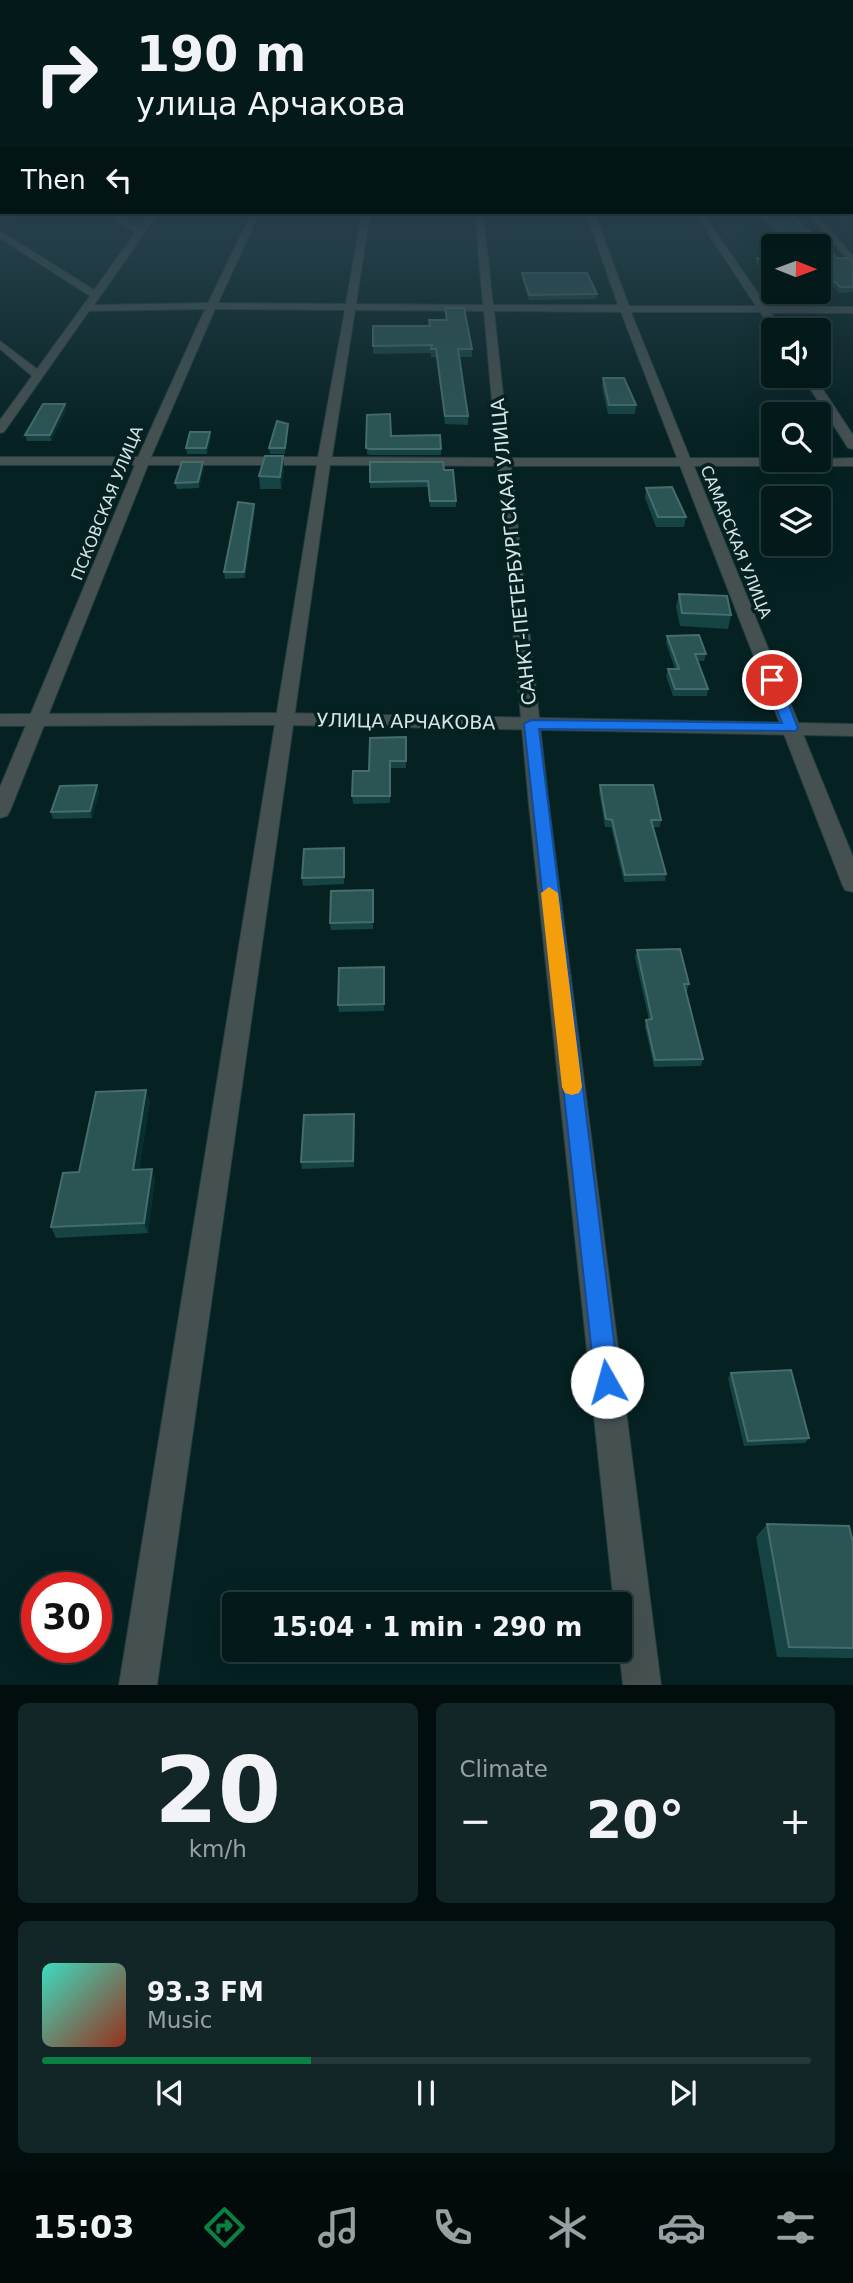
<!DOCTYPE html>
<meta charset="utf-8">
<style>
:root{--surface:#04191a;--page:#122627;--text:#f1f3f6;--muted:#97a0a2;--line:#253839;--accent:#0b8043}
body{margin:0;font-family:"DejaVu Sans",sans-serif;background:var(--page);color:var(--text);height:100vh;display:flex;flex-direction:column;font-size:26px;white-space:nowrap}
*{box-sizing:border-box;margin:0}
p{font-size:23px;color:var(--muted)}
.icon{flex:none;width:38px;height:38px;fill:none;stroke:currentColor;stroke-width:2;stroke-linecap:round;stroke-linejoin:round}
.map{position:relative;height:1685px;overflow:hidden}
.drawer{display:flex;flex-direction:column;gap:18px;padding:18px;background:#020e0e;flex:1}
.drawer>*{flex:none}
.top-card{position:absolute;left:0px;top:0px;width:854px;height:214px;box-shadow:0 7px 28px #0002,0 0 0 2px var(--line);background:#04191a;color:var(--text);overflow:hidden}
.needle{width:46px;rotate:91deg}
.buttons{position:absolute;left:761px;top:234px;display:grid;gap:14px}
.buttons a{display:grid;place-items:center;width:70px;height:70px;border-radius:7px;background:var(--surface);box-shadow:0 7px 28px #0002,0 0 0 2px var(--line);font-size:35px}
.speed{position:absolute;left:21px;top:1572px;display:flex;gap:14px;font-size:35px;font-weight:700;text-align:center}
.speed>*{display:grid;place-content:center;width:91px;height:91px;border-radius:50%;background:var(--surface);box-shadow:0 7px 28px #0002,0 0 0 2px var(--line);line-height:1}
.speed .limit{border:10px solid #d22;background:#fff;color:#111}
.pin{position:absolute;display:grid;place-items:center;width:60px;height:60px;color:#fff;margin:-30px;border:4px solid #fff;border-radius:50%;box-shadow:0 2px 7px #0007}
.me{position:absolute;width:77px;margin:-38px;rotate:353deg;stroke-linejoin:round;filter:drop-shadow(0 0 5px #0008)}
.turn{display:flex;align-items:center;gap:24px;height:147px;padding:0 21px;font-size:32px}
.turn .icon{width:91px;height:91px;stroke-width:2.5}
.turn b{display:block;font-size:49px;line-height:60px}
.then{display:flex;align-items:center;height:66px;padding:0 21px;background:#0003;gap:14px;font-size:26px}
.big{font-size:52px;font-weight:800;line-height:1.1}
.drawer .card{flex:1;display:flex;flex-direction:column;justify-content:center;gap:10px;min-width:0;padding:0 24px;border-radius:10px;background:var(--page)}
.drawer .dial{align-items:center;gap:0}
.dial b{font-size:91px;line-height:1}
.song{display:flex;align-items:center;gap:21px}
.cover{width:84px;height:84px;border-radius:10px;background:linear-gradient(135deg,hsl(170 70% 55%),hsl(10 70% 35%))}
.played{height:7px;border-radius:4px;background:linear-gradient(90deg,var(--accent) 35%,var(--line) 35%)}
.keys{display:flex;justify-content:space-around;direction:ltr}
.heat{display:flex;justify-content:space-between;align-items:center;font-size:38px;direction:ltr}
.drawer .tiles{flex:1;display:grid;gap:18px;grid-template-columns:1fr 1fr}
.card:last-child{grid-column:span 2}
.trip{position:absolute;left:222px;top:1592px;width:410px;height:70px;border-radius:7px;background:var(--surface);box-shadow:0 7px 28px #0002,0 0 0 2px var(--line);font-weight:800;line-height:70px;text-align:center}
.dock{display:flex;height:112px;justify-content:space-around;align-items:center;background:#020a0a;color:var(--muted)}
.dock .icon{width:49px;height:49px}
.dock .selected{color:var(--accent)}
.dock b{font-size:32px;color:var(--text)}
.map>svg:first-child{display:block}
.lines{fill:none;stroke-linecap:round;stroke-linejoin:round}
.minor-casing{stroke:#223c3d;stroke-width:2}
.tertiary-casing{stroke:#223c3d;stroke-width:2}
.minor{fill:#455151;fill-rule:evenodd}
.tertiary{fill:#455151;fill-rule:evenodd}
.wall{fill:#164444}
.shaded-wall{fill:#072f2f}
.building{fill:#2b5555;stroke:#466c6c;stroke-width:2}
.route{fill:#1a73e8;stroke:#114b97;stroke-width:2}
.slow{fill:#f59e0b}
.labels{text-anchor:middle;dominant-baseline:central;stroke-width:7;stroke-linejoin:round;paint-order:stroke}
.far-street-label{font-size:16px;fill:#d5e5e5;stroke:#052122}
.street-label{font-size:19px;fill:#d5e5e5;stroke:#052122}
</style>
<div class="map">
<svg width="853" height="1685" viewBox="0 0 853 1685">
<rect width="100%" height="100%" fill="#052122"/>
<g class="lines">
<g class="minor-casing">
<path id="minor" d="M100 212H110L140 227 151 212H159L94 305 208 303 252 212H260L218 303 346 304 362 212H370L356 304 483 305 475 212H483L493 305H618L586 212H594L629 306H756L694 212H702L767 306 853 307V313H771L783 331 774 332 760 312H631L690 458H774V460L853 458V466H694L853 857V892L845 890 842 884 680 466H511L549 806 661 1685H623L619 1650 620 1605H614L529 806 498 466 330 465 157 1685H119L317 465H148L10 811 7 816 0 818V787L135 465H0V457H138L205 309 89 311 4 432 0 433V420L32 376 0 349V341L37 369 90 296 0 238V231L94 290 136 232ZM215 309 345 310 318 457H151ZM355 310 484 311 497 458 332 457ZM494 311 621 312 677 458H510Z
M806 212H814L853 256V265Z
M802 376H814L853 435V449L848 448Z"/>
</g>
<g class="tertiary-casing">
<path id="tertiary" d="M285 713 853 724V736L285 725 0 726V714Z"/>
</g>
<use href="#minor" class="minor"/>
<use href="#tertiary" class="tertiary"/>
</g>
<path class="wall" d="M755 212H804L790 213 837 258 853 261V292L839 293 834 287 819 288V247H788Z
M757 258H774V285L756 263Z
M522 273 597 294 596 299 529 300 522 278Z
M445 308 472 349V357H459L468 416V425L445 424 436 357H431V353L373 354V326H429V320H446Z
M603 378 636 405 635 414H608L602 387Z
M65 404 66 410 51 441H27L25 435Z
M367 415 391 436 441 449V455H370L367 454Z
M288 429 285 454H270L269 448Z
M210 432 211 438 207 454H187L186 448Z
M283 456 284 468 281 489H260L259 476Z
M204 468 199 488 177 489 175 483Z
M444 470 456 501V507H430L428 487 370 488V482Z
M646 488 686 517 684 527H656L645 498Z
M254 504 255 511 245 578 225 579 224 572Z
M679 594 731 615 728 629 680 626 676 607Z
M667 636 706 654 704 661H698L708 689 707 696H673L666 676 668 669H675L666 643Z
M406 737V768H390V803L353 804 352 796 369 771Z
M97 785 99 792 92 818 53 819 51 812Z
M600 785 661 820 660 827H653L666 874 665 881 624 882 611 827H605L599 792Z
M344 848V884L303 886 302 878Z
M373 890V929L331 930 330 923Z
M637 950 689 984 687 991H686L703 1059 701 1066 654 1067 645 1027 646 1020H649L635 957Z
M384 967V1011L339 1012 338 1005Z
M150 1101 139 1170 155 1180 148 1233 56 1238 51 1227 79 1172Z
M355 1120 354 1167 302 1169 301 1162Z
M731 1373 809 1438 805 1443 744 1446 728 1378Z
M767 1524 853 1542V1658L777 1657 756 1537Z"/>
<path class="shaded-wall" d="M65 404 66 410 51 441 50 435Z
M288 424V429L285 454V448Z
M210 432 211 438 207 454 206 448Z
M283 456 284 468 281 489 280 477Z
M203 462 204 468 199 488 198 482Z
M254 504 255 511 245 578 244 572Z
M97 785 99 792 92 818 90 811Z
M146 1090 150 1101 137 1181 133 1170Z
M152 1169 155 1180 148 1233 144 1223Z"/>
<path class="building" d="M760 212H789L837 258H849L853 261V287H840L835 282H819V247H795Z
M757 258H774V278Z
M522 273H587L597 294 529 295Z
M445 308H464L472 349H458L468 416H445L436 349H431L432 345 373 346V326H430L429 320H447Z
M603 378H624L636 405H609Z
M43 404H65L50 435H25Z
M390 414 391 436 440 435 441 449H370L366 448 367 415Z
M277 421 288 424 285 448H269Z
M190 432H210L206 448H186Z
M265 456H283L280 477 259 476Z
M182 462H203L198 482 175 483Z
M370 462H443L444 470H453L456 501H430L428 481 370 482Z
M672 487 686 517H658L646 488Z
M238 502 254 504 244 572H224Z
M679 594 727 596 731 615 682 613Z
M699 635 706 654H695L708 689H675L668 669H679L667 636Z
M406 737V761H390V796H352L353 771H369L370 738Z
M97 785 90 811 51 812 60 786Z
M600 785H653L661 820H651L666 874 625 875 612 820 606 819Z
M344 848V877L302 878 304 849Z
M373 890V922L330 923 331 891Z
M680 949 689 984H684L703 1059 655 1060 646 1020 652 1019 637 950Z
M384 967V1004L338 1005 339 968Z
M146 1090 133 1170 152 1169 144 1223 51 1227 63 1173 79 1172 96 1092Z
M354 1114 353 1161 301 1162 304 1115Z
M791 1370 809 1438 748 1441 731 1373Z
M767 1524 849 1526 853 1542V1648L789 1647Z"/>
<linearGradient id="sky" x2="0" y2="1"><stop stop-color="#031213"/><stop offset="0.47" stop-color="#2a434f"/><stop offset="1" stop-color="#2a434f" stop-opacity="0"/></linearGradient>
<rect width="853" height="443" fill="url(#sky)"/>
<path class="route" d="M772 676 779 680 798 728 796 731 539 729 619 1382 615 1391 607 1394 598 1391 595 1382 524 724 531 720 782 723 765 680Z"/>
<path class="slow" d="M549 887 558 893 582 1087 579 1093 572 1095 565 1093 562 1087 541 893Z"/>
<g class="labels">
<g class="far-street-label">
<text transform="translate(107 503) rotate(-68)">ПСКОВСКАЯ УЛИЦА</text>
<text transform="translate(736 542) rotate(68)">САМАРСКАЯ УЛИЦА</text>
</g>
<g class="street-label">
<text transform="translate(513 552) rotate(-96)">САНКТ-ПЕТЕРБУРГСКАЯ УЛИЦА</text>
<text transform="translate(406 721) rotate(1)">УЛИЦА АРЧАКОВА</text>
</g>
</g>
</svg>
<div class="buttons">
<a><svg class="needle" viewBox="-14 -14 28 28"><path d="M0-13l5 13h-10z" fill="#e53935"/><path d="M0 13l5-13h-10z" fill="#97a0a2"/></svg></a>
<a><svg class="icon" aria-label="sound" viewBox="0 0 24 24"><path d="M4 9h4l5-4v14l-5-4H4zM17 9q2 3 0 6"/></svg></a>
<a><svg class="icon" aria-label="search" viewBox="0 0 24 24"><circle cx="10" cy="10" r="6"/><path d="M15 15l6 6"/></svg></a>
<a><svg class="icon" aria-label="layers" viewBox="0 0 24 24"><path d="M12 4l9 5-9 5-9-5zM3 14l9 5 9-5"/></svg></a>
</div>
<div class="speed"><div class="limit">30</div></div>
<div class="pin" style="left:772px;top:680px;background:#d93025"><svg class="icon" aria-label="arrive" viewBox="0 0 24 24"><path d="M6 21V4h12l-3 4 3 4H6"/></svg></div>
<svg class="me" style="left:607px;top:1382px" viewBox="-20 -20 40 40"><circle r="19" fill="#fff"/><path d="M0-13L10 11 0 6-10 11z" fill="#1a73e8"/></svg>
<div class="trip">15:04 · 1 min · 290 m</div>
<div class="top-card">
<div class="turn"><svg class="icon" aria-label="right" viewBox="0 0 24 24"><path d="M7 20v-9h11M14 6l5 5-5 5"/></svg><div><b>190 m</b>улица Арчакова</div></div>
<div class="then">Then<svg class="icon" aria-label="left" viewBox="0 0 24 24"><path d="M17 20v-9H6M10 6l-5 5 5 5"/></svg></div>
</div>
</div>
<section class="drawer">
<div class="tiles">
<div class="card dial"><b>20</b><p>km/h</p></div>
<div class="card"><p>Climate</p>
<div class="heat"><a>−</a><b class="big">20°</b><a>+</a></div>
</div>
<div class="card">
<div class="song"><i class="cover"></i><div><b>93.3 FM</b><p>Music</p></div></div>
<div class="played"></div>
<div class="keys"><svg class="icon" aria-label="previous" viewBox="0 0 24 24"><path d="M18 5L8 12l10 7zM5 5v14"/></svg><svg class="icon" aria-label="pause" viewBox="0 0 24 24"><path d="M8 5v14M16 5v14"/></svg><svg class="icon" aria-label="next" viewBox="0 0 24 24"><path d="M6 5l10 7-10 7zM19 5v14"/></svg></div>
</div>
</div>
</section>
<nav class="dock">
<b>15:03</b>
<svg class="icon selected" aria-label="directions" viewBox="0 0 24 24"><path d="M12 3l9 9-9 9-9-9zM9 14v-3h6M13 9l2 2-2 2"/></svg>
<svg class="icon" aria-label="music" viewBox="0 0 24 24"><path d="M9 18V5l10-2v13"/><circle cx="6" cy="18" r="3"/><circle cx="16" cy="16" r="3"/></svg>
<svg class="icon" aria-label="phone" viewBox="0 0 24 24"><path d="M5 4h4l2 5-3 2q2 4 5 5l2-3 5 2v4C11 20 4 13 5 4z"/></svg>
<svg class="icon" aria-label="climate" viewBox="0 0 24 24"><path d="M12 3v18M4 7l16 10M4 17L20 7"/></svg>
<svg class="icon" aria-label="car" viewBox="0 0 24 24"><path d="M5 17H2v-5l4-1 3-4h7l3 4 3 1v5h-3M9 17h6M6 11h13"/><circle cx="7" cy="17" r="2"/><circle cx="17" cy="17" r="2"/></svg>
<svg class="icon" aria-label="filters" viewBox="0 0 24 24"><path d="M4 7h16M4 17h16"/><circle cx="9" cy="7" r="2"/><circle cx="15" cy="17" r="2"/></svg>
</nav>
